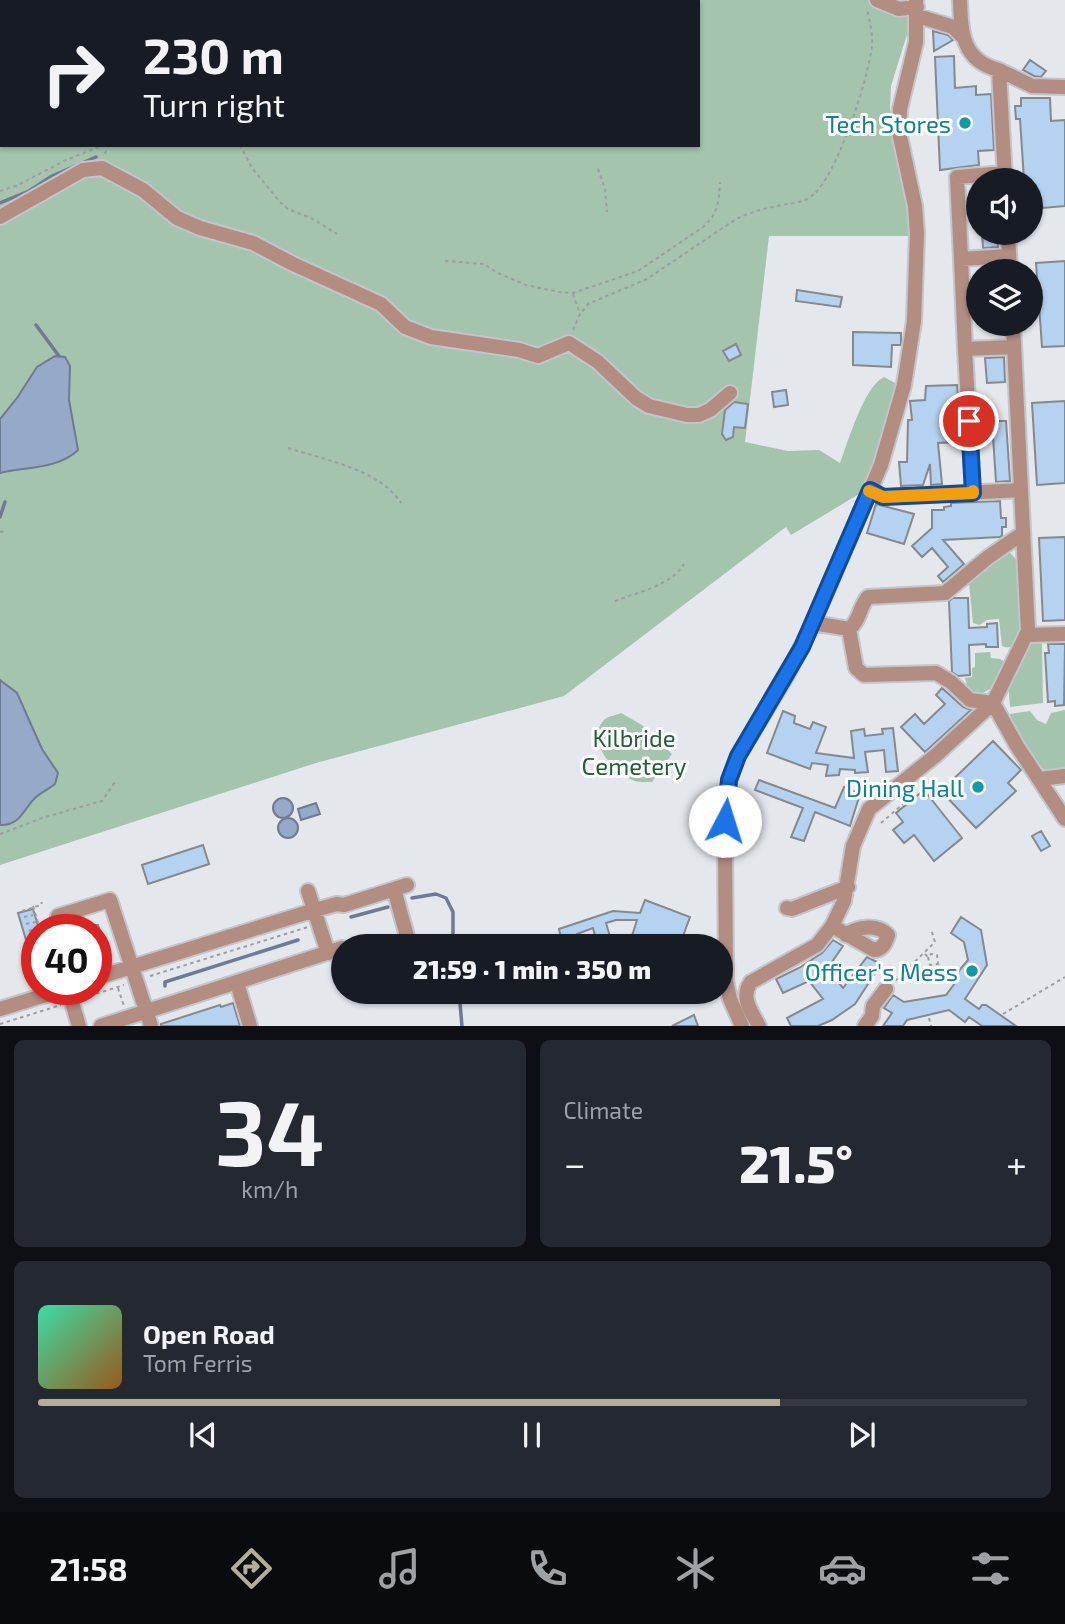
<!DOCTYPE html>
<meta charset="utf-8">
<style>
:root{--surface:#171b24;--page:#242831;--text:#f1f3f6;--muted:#9ea1a6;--line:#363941;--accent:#b3ae99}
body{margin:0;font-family:"Exo 2",sans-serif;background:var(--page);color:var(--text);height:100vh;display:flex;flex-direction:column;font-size:26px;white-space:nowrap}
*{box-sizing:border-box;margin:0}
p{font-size:23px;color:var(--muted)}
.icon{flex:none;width:38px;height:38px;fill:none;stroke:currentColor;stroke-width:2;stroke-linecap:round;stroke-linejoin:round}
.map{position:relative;height:1026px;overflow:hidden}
.panel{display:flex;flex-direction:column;gap:14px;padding:14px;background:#0d0f14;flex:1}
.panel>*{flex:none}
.top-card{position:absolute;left:0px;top:0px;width:700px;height:147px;box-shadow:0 2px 5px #0004;background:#171b24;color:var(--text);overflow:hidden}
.fabs{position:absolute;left:966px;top:168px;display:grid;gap:14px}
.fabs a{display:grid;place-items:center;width:77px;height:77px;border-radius:50%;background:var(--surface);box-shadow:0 2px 5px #0004;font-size:35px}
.speed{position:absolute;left:21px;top:914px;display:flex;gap:14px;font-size:35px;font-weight:700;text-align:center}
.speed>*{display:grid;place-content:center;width:91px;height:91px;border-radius:50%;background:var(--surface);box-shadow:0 2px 5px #0004;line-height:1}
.speed .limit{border:10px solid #d22;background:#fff;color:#111}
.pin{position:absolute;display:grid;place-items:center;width:60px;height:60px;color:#fff;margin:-30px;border:4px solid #fff;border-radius:50%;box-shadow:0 2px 7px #0007}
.me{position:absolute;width:77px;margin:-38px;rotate:5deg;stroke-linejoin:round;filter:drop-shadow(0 0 5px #0008)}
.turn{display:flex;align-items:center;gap:24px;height:147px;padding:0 28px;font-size:32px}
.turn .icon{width:91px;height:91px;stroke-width:2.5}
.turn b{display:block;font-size:49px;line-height:60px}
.big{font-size:52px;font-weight:800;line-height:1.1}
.panel .widget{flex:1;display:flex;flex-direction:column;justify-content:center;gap:10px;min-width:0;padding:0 24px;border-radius:10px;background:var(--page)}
.panel .dial{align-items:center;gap:0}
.dial b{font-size:91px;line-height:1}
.song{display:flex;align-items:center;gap:21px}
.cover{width:84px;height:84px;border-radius:10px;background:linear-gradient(135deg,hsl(160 70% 55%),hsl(30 70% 35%))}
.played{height:7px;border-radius:4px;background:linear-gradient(90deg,var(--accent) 75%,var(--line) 75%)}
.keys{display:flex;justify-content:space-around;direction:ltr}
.heat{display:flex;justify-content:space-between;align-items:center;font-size:38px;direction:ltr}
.panel .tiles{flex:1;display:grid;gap:14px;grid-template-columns:1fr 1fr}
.widget:last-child{grid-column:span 2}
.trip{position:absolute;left:331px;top:934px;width:402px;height:70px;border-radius:35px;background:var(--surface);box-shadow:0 2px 5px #0004;font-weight:800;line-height:70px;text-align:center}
.tabs{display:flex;height:112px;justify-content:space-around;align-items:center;background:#090b0e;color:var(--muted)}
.tabs .icon{width:49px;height:49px}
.tabs .on{color:var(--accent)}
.tabs b{font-size:32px;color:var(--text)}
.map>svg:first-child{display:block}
.green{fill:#a4c4ad;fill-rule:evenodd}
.water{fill:#97a9c9;stroke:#6e7b92;stroke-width:2}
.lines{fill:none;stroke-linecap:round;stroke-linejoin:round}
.stream{stroke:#6e7b92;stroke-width:3.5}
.building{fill:#b5d3f0;stroke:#85898d;stroke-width:2}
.minor-casing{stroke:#c2c5ca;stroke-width:18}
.path{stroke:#9c9fa2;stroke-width:2;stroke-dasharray:3.5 3.5;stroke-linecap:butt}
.minor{stroke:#b38c82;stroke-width:14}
.route-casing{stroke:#114b97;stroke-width:18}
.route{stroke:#1a73e8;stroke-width:12}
.slow{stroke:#f59e0b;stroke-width:12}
.culture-dot{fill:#0f9aa8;stroke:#fff;stroke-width:2.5}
.labels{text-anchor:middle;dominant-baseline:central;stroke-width:6;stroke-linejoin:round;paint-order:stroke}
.culture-label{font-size:24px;fill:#0d838f;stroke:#fff;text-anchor:end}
.park-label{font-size:24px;fill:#255d3b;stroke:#fff}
</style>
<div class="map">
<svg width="1065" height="1026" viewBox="0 0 1065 1026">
<rect width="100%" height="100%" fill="#e4e8ed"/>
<path class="green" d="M0 0H911L910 25 891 86 890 108 909 210V236H769L745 442 788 451 819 450 840 463C848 442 864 386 884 377L897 384 879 459 864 491 791 535 786 527 564 696 316 763 0 865ZM2 2H698V145H2Z
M1008 551C1013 555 1016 559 1019 564 1025 578 1031 659 1002 646L999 619 987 620 979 625 973 623 969 583 970 579Z
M1030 643 1039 642 1042 644 1043 703 1010 707 1008 681 1027 645Z
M990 652 991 658 1000 659 1005 662 990 689 981 694 968 690 965 678 972 677V668L975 667V653Z
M1065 710V771C1057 771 1049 772 1042 768 1029 762 1011 728 1010 714L1030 711 1037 720 1046 724 1051 713Z
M621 713 642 725 672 754 652 782C645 782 636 783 630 779 612 770 584 739 605 719 609 716 617 715 621 713Z"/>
<path class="water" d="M55 356 65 357 70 366 69 400 78 450C59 469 24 467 0 473V419L17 398 37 367Z
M0 680 17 693 42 749 58 773 55 784C49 789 41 792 35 798 23 810 20 826 0 825Z
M273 808a10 10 0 1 1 20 0a10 10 0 1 1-20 0Z
M316 803 320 814 301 820 298 809Z
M278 828a10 10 0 1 1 20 0a10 10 0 1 1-20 0Z"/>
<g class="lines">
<path class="stream" d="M0 203 29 191 52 176 96 157
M36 325 59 356
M0 517 5 502
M412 898 436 894 446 898 453 912V947
M351 917 388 907
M165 986V982L298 940
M459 992 462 1026"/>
</g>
<path class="building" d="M933 31 948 35 953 40 934 51Z
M954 56 955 88 976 86V95L991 94 994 150 978 151 979 165 940 170 935 57Z
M1030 60 1046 71 1041 77 1034 76 1023 70Z
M1021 98H1050L1051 121 1065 120V206L1031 209V180H1024L1020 119H1016L1015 106H1021Z
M982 233H997L998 247 983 248Z
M1065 261V346L1042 347 1036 263Z
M797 290 842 297 840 307 796 301Z
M853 332 901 333V345H892L891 367 853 365Z
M736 344 741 355 729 361 723 351Z
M1004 357 1005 382 987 383 985 358Z
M957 385 961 442 938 443 942 484 931 485 930 464 923 485 901 486 899 462H907L908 420H912L910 401 925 400 926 386Z
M786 390 788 405 774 407 772 392Z
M1065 401V483L1037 485 1032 403Z
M734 402 748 404 745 428 734 427 733 437 726 440 722 434 725 410Z
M992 421H1006L1010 481 996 482Z
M1000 501 1001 518H1006V527H1002V536L1000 537 943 540 964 564 943 582 938 576 948 567 932 548 922 557 912 546 932 528V510H944V507L951 506V503Z
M876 504 914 514 904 544 867 533Z
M1065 537V620L1043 621 1039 538Z
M953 598H968L969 628 987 627V624L997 623 998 647H986V644L969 645 970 675 958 676 952 672 949 601Z
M1048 644H1065L1064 705 1055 706V701L1048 702 1045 653H1049Z
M942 688 963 707 971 710 925 752 901 727 915 714 924 724 945 704 936 695Z
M783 711 795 716 794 723 810 729 813 722 826 727 816 753 854 758 851 731 864 729 865 736 883 734 882 729 893 728 898 771 886 772 884 750 865 752 868 772 855 773V770L840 769 839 775 826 776 828 765 812 763 810 769 767 753Z
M993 741 1021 770 1008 783 1016 791 976 828 941 791Z
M759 780 835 808 844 787 860 794 850 826 815 812 804 841 791 837 803 808 755 790Z
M924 790 962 838 934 861 914 835 904 843 893 830 903 822 896 813Z
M1041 831 1050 846 1041 851 1032 836Z
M203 845 209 864 148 884 142 865Z
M645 900 690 917 679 947H662L632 936 637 920H616L606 923 613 947H598L593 928 577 934 580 947H563L559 929 613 911 640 913Z
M33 909 39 929H37V967H34L18 913Z
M961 917 981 930 987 965 965 999 979 1009 982 1005H986L1016 1026H982L969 1017 965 1022 949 1010 907 1020 903 1026H883L892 1013 884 1008 893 995 904 1002 946 995 955 983 951 980 968 960 964 942 951 933Z
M96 925H98L106 950 96 953Z
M833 940 843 946 827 969 843 988 867 957 881 964 855 1004 832 1020 818 1026H791L787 1018 823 999 809 981 783 993 776 979 799 968 822 953Z
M233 1003 240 1026H161V1024L220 1005 221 1007Z
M694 1015 698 1026H672Z"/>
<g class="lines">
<g class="minor-casing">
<path id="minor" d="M877 0 899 9 917 7
M960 0C961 32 962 61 999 70
M918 16 953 27 962 36
M1005 180 999 70 1032 86 1065 87
M0 217 83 170 102 168 143 190 177 218 200 228 253 243 293 264 381 304 405 327 431 337 519 350 538 356 569 343 598 362 636 398 649 406 687 415H699L710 410 730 393
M1008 233 1010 271
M961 259 957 177 1005 173
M1013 324 1021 490
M965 349 961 259 1009 256
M973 493 965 349 1014 347
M813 623 849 629 856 668 864 675 936 673 951 682 970 700 993 703 1017 746 1065 819
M849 629C860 621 859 607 868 597L945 593 987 558 1023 533
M1027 635 1065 634
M1040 779 1065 776
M725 838 708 834C703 816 712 812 726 804
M394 889 410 947
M308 891 328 953
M787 908 792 909 848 887
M58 916 110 900 151 1026
M832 926 874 950C882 950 886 942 888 935 878 924 858 926 846 935
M96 978 315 910 337 904 344 905 407 885
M237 983 250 1026
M68 989 79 1026
M0 1009 65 989
M101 1026 342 948
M742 1026 730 999 726 981 725 838 729 780 738 756 787 675 813 623 881 465 904 385 914 321 917 234 915 206 899 132 900 109 916 42V0
M759 1026C751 1011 740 997 751 982L817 945 832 926 844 901 853 846 869 809 935 756 993 703 1028 631 1021 490 883 497 870 490
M865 1026 872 1016 873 1006 886 989"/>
</g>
<path class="path" d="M633 0V2
M0 29H2
M240 145 252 168 280 202 288 209 313 219 337 234
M105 154 108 145
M598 169 605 189 607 212
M0 191 16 186 66 160 104 145
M445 261 484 264 498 273 526 285 559 292 573 293 638 271 703 227C718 214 719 201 720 182
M573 294 580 314
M573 330 579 316 588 304 647 279 736 219C749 213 762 209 777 206 789 203 802 204 813 195 837 175 869 78 872 45 873 33 869 20 867 8
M288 448C325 460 379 469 401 503
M0 532 7 531
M615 601C637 592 671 586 684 564
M881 823 903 804
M0 834 45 817 102 801 115 782
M33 906 40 929
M22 911 41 905 42 902
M24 917 33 915
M26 924 36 922
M29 931 38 928
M31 938 37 936
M33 944 37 943
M35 951H37
M925 954 928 957 931 954 937 955 938 963
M928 957 930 965 938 964 953 975
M150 976 308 927
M895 981 935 942 931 929
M118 988 124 1006
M83 998 124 985
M1003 1014 1065 977
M929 1018 931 1026
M0 1024 61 1005"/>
<use href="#minor" class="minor"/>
</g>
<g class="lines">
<g class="route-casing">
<path id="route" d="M725 821 729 780 738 756 802 647 870 490 883 497 973 493 969 421"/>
</g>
<use href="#route" class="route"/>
<path class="slow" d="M869 491 883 497 973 493V491"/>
</g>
<g class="culture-dot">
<circle cx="965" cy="123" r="7"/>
<circle cx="978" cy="787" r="7"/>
<circle cx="972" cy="971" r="7"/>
</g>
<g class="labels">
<g class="culture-label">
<text x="951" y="123">Tech Stores</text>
<text x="964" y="787">Dining Hall</text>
<text x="958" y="971">Officer's Mess</text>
</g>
<g class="park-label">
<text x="634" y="737">Kilbride<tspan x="634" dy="28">Cemetery</tspan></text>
</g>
</g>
</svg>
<div class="fabs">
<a><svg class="icon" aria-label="sound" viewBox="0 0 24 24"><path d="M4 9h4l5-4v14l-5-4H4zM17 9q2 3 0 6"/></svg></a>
<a><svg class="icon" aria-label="layers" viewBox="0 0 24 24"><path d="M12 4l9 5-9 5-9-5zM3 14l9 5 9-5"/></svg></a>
</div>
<div class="speed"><div class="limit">40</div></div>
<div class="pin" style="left:969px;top:421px;background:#d93025"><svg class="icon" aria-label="arrive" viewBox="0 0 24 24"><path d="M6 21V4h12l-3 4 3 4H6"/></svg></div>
<svg class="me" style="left:725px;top:821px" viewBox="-20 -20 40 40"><circle r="19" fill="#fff"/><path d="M0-13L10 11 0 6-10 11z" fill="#1a73e8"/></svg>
<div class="trip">21:59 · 1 min · 350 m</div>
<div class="top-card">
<div class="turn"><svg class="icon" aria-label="right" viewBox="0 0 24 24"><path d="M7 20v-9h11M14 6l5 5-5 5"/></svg><div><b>230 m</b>Turn right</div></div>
</div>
</div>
<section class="panel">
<div class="tiles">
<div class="widget dial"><b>34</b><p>km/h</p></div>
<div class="widget"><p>Climate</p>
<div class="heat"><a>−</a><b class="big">21.5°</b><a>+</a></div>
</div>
<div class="widget">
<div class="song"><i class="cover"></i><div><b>Open Road</b><p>Tom Ferris</p></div></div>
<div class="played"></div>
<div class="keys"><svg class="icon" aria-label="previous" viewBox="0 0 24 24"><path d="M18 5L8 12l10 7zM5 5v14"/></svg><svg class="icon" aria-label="pause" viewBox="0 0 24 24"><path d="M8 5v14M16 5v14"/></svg><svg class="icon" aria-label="next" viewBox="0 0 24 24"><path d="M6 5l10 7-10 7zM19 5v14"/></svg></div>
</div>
</div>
</section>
<nav class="tabs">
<b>21:58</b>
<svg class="icon on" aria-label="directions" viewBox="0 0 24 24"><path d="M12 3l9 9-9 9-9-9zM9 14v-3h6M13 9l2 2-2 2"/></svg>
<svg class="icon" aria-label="music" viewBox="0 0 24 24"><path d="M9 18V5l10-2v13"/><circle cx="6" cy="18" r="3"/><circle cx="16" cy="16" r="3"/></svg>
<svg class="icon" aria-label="phone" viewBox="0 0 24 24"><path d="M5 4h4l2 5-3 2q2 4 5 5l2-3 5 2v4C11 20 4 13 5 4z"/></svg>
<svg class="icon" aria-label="climate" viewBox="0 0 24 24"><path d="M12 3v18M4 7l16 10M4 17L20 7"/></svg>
<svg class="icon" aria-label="car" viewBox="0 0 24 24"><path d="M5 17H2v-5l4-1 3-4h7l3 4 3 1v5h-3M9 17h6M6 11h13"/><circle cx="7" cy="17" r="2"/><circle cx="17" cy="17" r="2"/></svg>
<svg class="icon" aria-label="filters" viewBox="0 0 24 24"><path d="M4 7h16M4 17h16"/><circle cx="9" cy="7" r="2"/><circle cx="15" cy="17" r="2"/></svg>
</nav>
